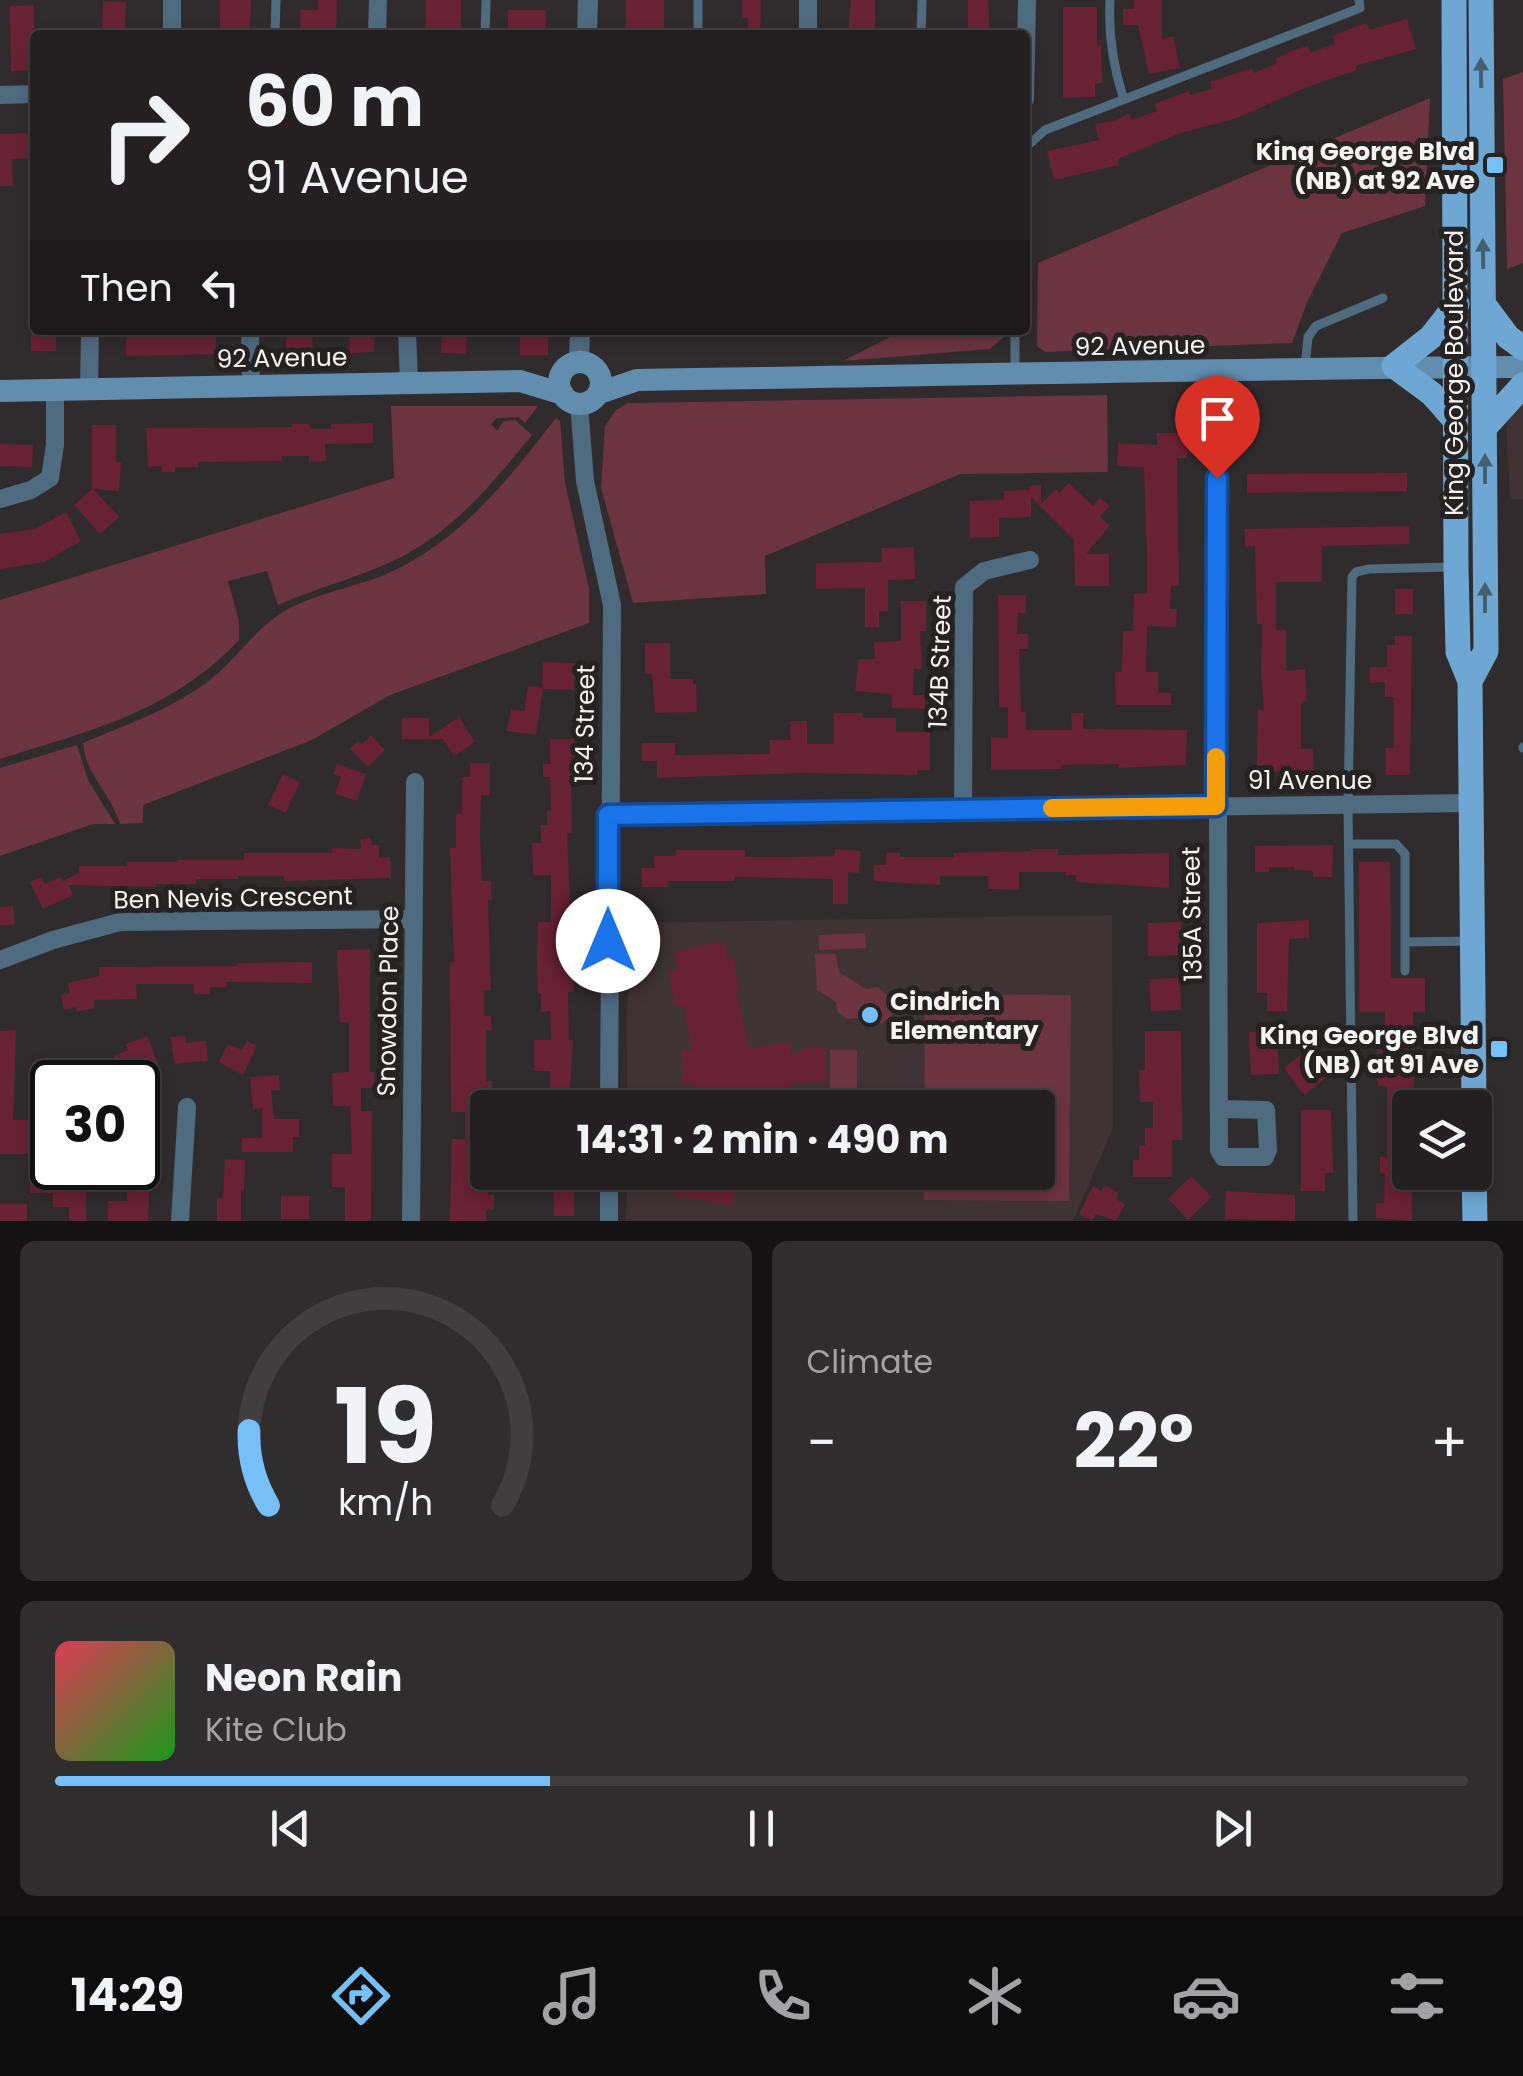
<!DOCTYPE html>
<meta charset="utf-8">
<style>
:root{--surface:#242021;--page:#302d2e;--text:#f1f3f6;--muted:#a3a3a5;--line:#413e3f;--accent:#76c0f7}
body{margin:0;font-family:Poppins,sans-serif;background:var(--page);color:var(--text);height:100vh;display:flex;flex-direction:column;font-size:38px;white-space:nowrap}
*{box-sizing:border-box;margin:0}
p{font-size:32px;color:var(--muted)}
.icon{flex:none;width:55px;height:55px;fill:none;stroke:currentColor;stroke-width:2;stroke-linecap:round;stroke-linejoin:round}
.map{position:relative;height:1221px;overflow:hidden}
.details{display:flex;flex-direction:column;gap:20px;padding:20px;background:#141212;flex:1}
.details>*{flex:none}
.guide{position:absolute;left:30px;top:30px;width:1000px;height:305px;border-radius:10px;box-shadow:0 5px 15px #0003,0 0 0 2px var(--line);background:#242021;color:var(--text);overflow:hidden}
.controls{position:absolute;left:1392px;top:1090px;display:grid;gap:20px}
.controls a{display:grid;place-items:center;width:100px;height:100px;border-radius:10px;background:var(--surface);box-shadow:0 5px 15px #0003,0 0 0 2px var(--line);font-size:50px}
.speed{position:absolute;left:30px;top:1060px;display:flex;gap:20px;font-size:50px;font-weight:700;text-align:center}
.speed>*{display:grid;place-content:center;width:130px;height:130px;border-radius:50%;background:var(--surface);box-shadow:0 5px 15px #0003,0 0 0 2px var(--line);line-height:1}
.speed .limit{border:5px solid #111;border-radius:15px;background:#fff;color:#111}
.pin{position:absolute;display:grid;place-items:center;width:85px;height:85px;color:#fff;margin:-102px -42px;border-radius:50% 50% 50% 0;rotate:-45deg;box-shadow:0 0 10px #0007}
.pin .icon{rotate:45deg}
.me{position:absolute;width:110px;margin:-55px;rotate:0deg;stroke-linejoin:round;filter:drop-shadow(0 0 8px #0008)}
.turn{display:flex;align-items:center;gap:35px;height:210px;padding:0 50px;font-size:45px}
.turn .icon{width:130px;height:130px;stroke-width:2.5}
.turn b{display:block;font-size:70px;line-height:85px}
.then{display:flex;align-items:center;height:95px;padding:0 50px;background:#0003;gap:20px;font-size:38px}
.big{font-size:75px;font-weight:700;line-height:1.1}
.details .widget{flex:1;display:flex;flex-direction:column;justify-content:center;gap:15px;min-width:0;padding:0 35px;border-radius:15px;background:var(--page)}
.details .dial{align-items:center;gap:0}
.dial svg{height:260px;overflow:visible;fill:none;stroke:var(--line);stroke-width:7;stroke-linecap:round;text-anchor:middle}
.dial text{fill:var(--text);stroke:none}
.song{display:flex;align-items:center;gap:30px}
.cover{width:120px;height:120px;border-radius:15px;background:linear-gradient(135deg,hsl(350 70% 55%),hsl(120 70% 35%))}
.played{height:10px;border-radius:5px;background:linear-gradient(90deg,var(--accent) 35%,var(--line) 35%)}
.keys{display:flex;justify-content:space-around;direction:ltr}
.heat{display:flex;justify-content:space-between;align-items:center;font-size:55px;direction:ltr}
.details .tiles{flex:1;display:grid;gap:20px;grid-template-columns:1fr 1fr}
.widget:last-child{grid-column:span 2}
.trip{position:absolute;left:470px;top:1090px;width:585px;height:100px;border-radius:10px;background:var(--surface);box-shadow:0 5px 15px #0003,0 0 0 2px var(--line);font-weight:700;line-height:100px;text-align:center}
.tab-bar{display:flex;height:160px;justify-content:space-around;align-items:center;background:#0e0d0d;color:var(--muted)}
.tab-bar .icon{width:70px;height:70px}
.tab-bar .selected{color:var(--accent)}
.tab-bar b{font-size:45px;color:var(--text)}
.map>svg:first-child{display:block}
.built{fill:#3f3335}
.green{fill:#6b3440}
.building{fill:#692135}
.lines{fill:none;stroke-linecap:round;stroke-linejoin:round}
.service{stroke:#4f6b80;stroke-width:9}
.minor{stroke:#4f6b80;stroke-width:18}
.tertiary{stroke:#4f6b80;stroke-width:20}
.secondary{stroke:#618daf;stroke-width:22}
.primary{stroke:#6ea7d3;stroke-width:25}
.oneway{fill:#465e72}
.route-casing{stroke:#114b97;stroke-width:25}
.route{stroke:#1a73e8;stroke-width:18}
.slow{stroke:#f59e0b;stroke-width:18}
.poi-dot{fill:#76c0f7;stroke:#262222;stroke-width:4}
.labels{text-anchor:middle;dominant-baseline:central;stroke-width:10;stroke-linejoin:round;paint-order:stroke}
.poi-label{font-size:25px;font-weight:bold;fill:#f7f4f4;stroke:#262222;text-anchor:end}
.street-label{font-size:25px;fill:#f7f4f4;stroke:#262222}
</style>
<div class="map">
<svg width="1523" height="1221" viewBox="0 0 1523 1221">
<rect width="100%" height="100%" fill="#302b2c"/>
<path class="built" d="M1523 400V499H1510L1506 419Z
M1112 915 1113 1128 1073 1221H626L627 1173 1038 1172V1108L627 1107 628 923Z"/>
<path class="green" d="M1523 72V263L1507 269 1503 79Z
M1430 98 1425 206 1342 233 1308 300 1292 343 1045 352 1037 346 1038 263Z
M904 330H1004V337L990 349 843 361Z
M1107 395 1108 472 960 474 765 556 766 594 633 603 601 488 605 426 616 410 628 403Z
M391 406H538L525 423 518 417 497 418 491 424 497 431 503 421 515 420 532 435C493 483 452 533 395 560 357 578 316 588 278 605L267 571 228 581 239 621V640C170 713 91 730 0 759V600L394 478Z
M556 418 560 421 565 483 589 588V623L390 695 312 740 143 805V823L120 824C111 793 87 778 83 743 130 723 177 708 217 674 238 656 255 631 277 616 304 596 352 588 384 575 458 544 508 480 556 418Z
M77 745 88 780 115 824H93L0 856V768Z
M865 933 866 948 819 950V935Z
M815 954H836L839 972 866 989 878 987 900 1007 882 1024 870 1016 848 1019 837 1012 836 1002 817 990Z
M925 994 1071 995 1069 1201 924 1200V1173L1038 1172V1108L924 1107Z
M830 1050H857V1098H830Z"/>
<path class="building" d="M220 0H251L250 35H220Z
M318 0H337L336 35H301L300 10H318Z
M426 0H461V28L452 29V35H426Z
M626 0H664V35H626Z
M742 0H761L760 35H748V18H742Z
M851 0H875V35H848Z
M968 0H988L990 35H968Z
M1134 0H1162V39L1173 36 1180 68 1149 74 1138 25H1123V9H1134Z
M103 1 126 2 125 28H102Z
M34 5 35 70 11 71 10 6Z
M1063 7H1097V45H1101L1102 83 1095 84V97L1063 98Z
M508 10H546V35H508Z
M1407 19 1416 49 1356 66 1357 70 1307 87 1237 118 1178 134 1118 159 1119 165 1054 180 1047 151 1099 140 1095 124 1117 120 1129 113 1132 120 1157 111 1154 104 1189 91 1190 95 1212 89 1210 82 1252 68 1254 73 1277 63 1275 59 1296 49 1308 46 1310 53 1335 44 1332 36 1355 27 1367 23 1369 30Z
M35 133V158L12 159 13 186H0V134Z
M31 330H56V351H31Z
M133 330H151V333L216 330V354L126 356V335H133Z
M286 330H312L313 354 286 355Z
M349 330H374V352L350 353Z
M442 330H467L466 354 441 353Z
M532 330H548V355H520V334H532Z
M373 423V443L325 444 326 461 309 462V456H282V461L198 462V467H175V472H162V466L148 467 146 428 292 427 291 424H309L310 429H331V424Z
M92 425H116V462H121L119 491 93 489 119 517 100 534 74 505 92 489Z
M1157 433H1187V458H1177L1179 586H1171L1170 609H1177L1176 627 1147 626 1146 672H1158V693H1171V705H1116L1115 672H1122L1123 631H1133L1134 593 1147 594V554L1144 467 1117 466 1118 443 1157 445Z
M0 444 33 445 32 467 0 466Z
M1407 473V491L1247 493V474Z
M1069 483 1093 506 1100 498 1110 506 1100 517 1110 526 1086 554H1109V586H1075L1074 540 1031 497V517L999 518V537L970 538V501L1004 500V491L1029 490V486L1041 485V504L1056 489 1059 493Z
M66 512 81 541 44 562 0 569V534L34 529Z
M1409 526 1410 544 1322 546V582H1276V630H1286V671L1305 669 1307 701 1301 702V749H1313L1314 771 1257 772 1258 710H1264L1261 673 1262 624H1257L1255 546 1245 547V529Z
M914 547 915 579 888 580V611H879V627H865V588L816 589V563L882 562V548Z
M1395 589H1413V614H1395Z
M998 595H1026V613H1018L1017 634H1028V649H1019L1021 712H1026V730H1072L1071 713H1083V729L1187 730 1186 765 1118 768V764L1061 765V769L991 770V737L1008 738V707H999Z
M901 601H926V631H920L922 669H914L913 695H925V709L892 708V694L855 691 859 659H875L874 642 901 641Z
M1395 636H1412L1410 775H1386V748H1394V697H1385V682L1370 683V667H1387V645H1395Z
M645 643H670V679H693V684H696L697 712 655 713 652 674H645Z
M543 662 575 663 574 690 543 689 536 735 507 731 511 709 524 711 528 686 542 688Z
M834 713H862L863 718H896V732H930V770H917V775L802 773 657 778V761H642V743H675V755L770 754V740H790V721H807V744H834Z
M459 717 475 742 454 756 443 739H402V718H429V737Z
M371 735 385 750 368 767 350 749 358 741 362 744Z
M550 739H575V757H571L572 833H567L574 992H568L569 1040H573L569 1108H550V1071H534V1040H551L550 1011 541 1012V993H538L537 959 538 922H551V875H533L532 843H541V825H547V811H551L550 777H543V764H550Z
M470 763H490V795H481L480 835 482 881H491L492 900H488L491 990H484V1016H491L492 1030H486V1081H492V1108H488L487 1151 488 1195 494 1194V1210H486V1221H450L452 1139H465V1112H451L450 962H454L450 848H456V814H462V777H470Z
M337 764 366 774 357 801 335 794 341 777 333 774Z
M283 774 300 782 286 813 268 805Z
M371 838 372 845H379V858L390 857 391 878 284 881V876H238V879H196V884H156V887L69 885 73 895 43 909 30 882 41 877 45 884 60 877 62 881 79 873V866H127V862H177V860H244V853H332V848L361 849 360 839Z
M1333 845 1332 877H1313V871L1294 870V867H1269V872H1255V846Z
M835 849 861 851 859 873 848 872V904H833V879L734 877V881H668V887H642V868H654V856H676V850H745V857H792L834 856Z
M1031 849H1058V855L1169 853V888L1076 882V875H1066V872H1019V890L988 889 989 876H940V885L874 881V865H886V853H900V857H954V853L1031 851Z
M1359 862H1390L1391 978H1425V1012H1413L1414 1074 1413 1106H1410L1412 1221 1376 1218V1203H1384L1385 1174 1380 1173V1157H1387V1086H1378L1377 1058V1045H1384L1385 1012H1359Z
M13 906 15 924 0 926V907Z
M1309 920V938L1289 939 1287 1011H1267V993H1257V923Z
M1181 922 1182 955 1148 956V923Z
M724 941 728 959 734 958 739 991 736 992 749 1049 789 1042 792 1056 805 1047 825 1048V1081L791 1084 790 1093 785 1092 783 1108H689L693 1083 681 1085 684 1067 680 1049 692 1052 684 1006 675 1007 669 972 678 970 674 952Z
M370 949V1072H374L375 1088H361V1111H372L371 1221H345V1187H332V1154H352L350 1106H333L332 1073 349 1072V1022H340L337 950Z
M312 962V983L226 982 227 987H210V994H194V984H136L137 999 93 1000 95 1008 77 1012 76 1007 64 1010 61 995 70 993 68 983 99 976V967L237 966V963Z
M1180 978 1181 1010 1151 1011 1149 979Z
M16 1030 13 1120H30V1154H0V1031Z
M1145 1031H1181L1182 1140H1172V1177H1133V1160H1139V1146H1145V1128H1153V1102H1140L1139 1070H1145Z
M1277 1031 1279 1074 1251 1075 1249 1032Z
M147 1036 160 1068 131 1080 128 1071 120 1074 113 1056 128 1050 126 1044Z
M185 1036 186 1043 206 1041 208 1061 174 1064 171 1037Z
M247 1041 257 1046 243 1075 219 1062 228 1044 242 1050Z
M1311 1047 1331 1074 1304 1095 1284 1068Z
M279 1075 280 1090H271L274 1119H299V1137H293V1152H242V1138H262V1108L253 1109 250 1077Z
M1301 1110H1331L1333 1173H1325V1191H1301Z
M225 1159 245 1160 244 1189H241V1221H217V1198H223Z
M138 1163H150L148 1221H108V1201H127V1168H138Z
M30 1171H46V1182H86V1221H69V1207H53V1193H30Z
M535 1172H574V1216H554V1187L535 1188Z
M678 1172H738L733 1205 674 1196Z
M1191 1176 1212 1197 1188 1220 1168 1199Z
M1105 1185 1119 1193 1116 1199 1125 1204 1116 1221 1096 1214 1092 1221 1079 1214 1093 1186 1102 1191Z
M1226 1191 1295 1195V1221L1225 1219Z
M281 1196H309V1219H281Z
M0 1204H27V1221H0Z"/>
<g class="lines">
<path class="service" d="M1110 0C1108 34 1113 65 1123 97
M275 35 276 0
M485 35 486 0
M698 35V0
M921 35 922 0
M1025 148 1045 130 1360 8 1359 0
M1015 330V373
M1305 368 1308 337 1316 326 1383 298
M1523 748V747
M1349 844H1396L1405 854V942L1470 941
M1405 942V971
M1353 1220 1348 805 1352 577 1356 572 1369 569 1453 567"/>
<path class="minor" d="M172 35V0
M377 35 378 0
M808 35V0
M0 95 35 94
M1025 99 1027 0
M250 330 251 386
M407 330 409 384
M89 390 90 330
M579 404 585 481 612 605 609 1108
M1217 478 1219 1150 1223 1157H1265L1268 1150 1266 1110 1219 1109
M0 499 31 490 50 478 55 445V391
M963 810 964 587 984 571 1030 560
M608 815 1471 803
M0 960 53 940 120 922 414 919
M609 1172V1221
M180 1221 187 1107
M411 1221 415 782"/>
<path class="tertiary" d="M587 35 588 0
M579 362 580 330"/>
<path class="secondary" d="M559 383a21 21 0 1 1 42 0a21 21 0 1 1-42 0Z
M0 391 520 381 563 394
M599 393 637 380C933 376 1228 368 1523 367"/>
<path class="primary" d="M1454 0 1456 567 1458 652 1470 681 1474 1108
M1484 305 1508 337 1523 348
M1455 420 1432 394 1394 366 1431 337 1457 304
M1485 427 1523 385
M1470 681 1486 651 1481 0
M1474 1172 1475 1221"/>
</g>
<defs><path id="oneway-solid" d="M-6-.8H1V-3.2L6.5 0L1 3.2V.8H-6Z" transform="scale(2.5)"/></defs>
<g class="oneway">
<use href="#oneway-solid" transform="translate(1481 73) rotate(-91)"/>
<use href="#oneway-solid" transform="translate(1483 254) rotate(-91)"/>
<use href="#oneway-solid" transform="translate(1485 469) rotate(-90)"/>
<use href="#oneway-solid" transform="translate(1485 598) rotate(-90)"/>
</g>
<g class="lines">
<g class="route-casing">
<path id="route" d="M608 941V815L1216 806 1217 478"/>
</g>
<use href="#route" class="route"/>
<path class="slow" d="M1052 808 1216 806V757"/>
</g>
<g class="poi-dot">
<rect x="1485" y="155" width="20" height="20" rx="5"/>
<circle cx="870" cy="1015" r="10"/>
<rect x="1489" y="1039" width="20" height="20" rx="5"/>
</g>
<g class="labels">
<g class="poi-label">
<text x="1475" y="151">King George Blvd<tspan x="1475" dy="29">(NB) at 92 Ave</tspan></text>
<text x="890" y="1001" text-anchor="start">Cindrich<tspan x="890" dy="29">Elementary</tspan></text>
<text x="1479" y="1035">King George Blvd<tspan x="1479" dy="29">(NB) at 91 Ave</tspan></text>
</g>
<g class="street-label">
<text transform="translate(1140 346) rotate(-1)">92 Avenue</text>
<text transform="translate(282 358) rotate(-1)">92 Avenue</text>
<text transform="translate(1454 373) rotate(-90)">King George Boulevard</text>
<text transform="translate(940 662) rotate(-88)">134B Street</text>
<text transform="translate(585 724) rotate(-89)">134 Street</text>
<text x="1310" y="780">91 Avenue</text>
<text transform="translate(233 898) rotate(-1)">Ben Nevis Crescent</text>
<text transform="translate(1192 914) rotate(-91)">135A Street</text>
<text transform="translate(388 1001) rotate(-89)">Snowdon Place</text>
</g>
</g>
</svg>
<div class="controls">
<a><svg class="icon" aria-label="layers" viewBox="0 0 24 24"><path d="M12 4l9 5-9 5-9-5zM3 14l9 5 9-5"/></svg></a>
</div>
<div class="speed"><div class="limit">30</div></div>
<div class="pin" style="left:1217px;top:478px;background:#d93025"><svg class="icon" aria-label="arrive" viewBox="0 0 24 24"><path d="M6 21V4h12l-3 4 3 4H6"/></svg></div>
<svg class="me" style="left:608px;top:941px" viewBox="-20 -20 40 40"><circle r="19" fill="#fff"/><path d="M0-13L10 11 0 6-10 11z" fill="#1a73e8"/></svg>
<div class="trip">14:31 · 2 min · 490 m</div>
<div class="guide">
<div class="turn"><svg class="icon" aria-label="right" viewBox="0 0 24 24"><path d="M7 20v-9h11M14 6l5 5-5 5"/></svg><div><b>60 m</b>91 Avenue</div></div>
<div class="then">Then<svg class="icon" aria-label="left" viewBox="0 0 24 24"><path d="M17 20v-9H6M10 6l-5 5 5 5"/></svg></div>
</div>
</div>
<section class="details">
<div class="tiles">
<div class="widget dial"><svg viewBox="0 0 100 80">
<path d="M14 69A42 42 0 1 1 86 69"/>
<path d="M14 69A42 42 0 0 1 8 46" stroke="#76c0f7"/>
<text x="50" y="56" font-size="32" font-weight="700">19</text>
<text x="50" y="72" font-size="11">km/h</text>
</svg></div>
<div class="widget"><p>Climate</p>
<div class="heat"><a>−</a><b class="big">22°</b><a>+</a></div>
</div>
<div class="widget">
<div class="song"><i class="cover"></i><div><b>Neon Rain</b><p>Kite Club</p></div></div>
<div class="played"></div>
<div class="keys"><svg class="icon" aria-label="previous" viewBox="0 0 24 24"><path d="M18 5L8 12l10 7zM5 5v14"/></svg><svg class="icon" aria-label="pause" viewBox="0 0 24 24"><path d="M8 5v14M16 5v14"/></svg><svg class="icon" aria-label="next" viewBox="0 0 24 24"><path d="M6 5l10 7-10 7zM19 5v14"/></svg></div>
</div>
</div>
</section>
<nav class="tab-bar">
<b>14:29</b>
<svg class="icon selected" aria-label="directions" viewBox="0 0 24 24"><path d="M12 3l9 9-9 9-9-9zM9 14v-3h6M13 9l2 2-2 2"/></svg>
<svg class="icon" aria-label="music" viewBox="0 0 24 24"><path d="M9 18V5l10-2v13"/><circle cx="6" cy="18" r="3"/><circle cx="16" cy="16" r="3"/></svg>
<svg class="icon" aria-label="phone" viewBox="0 0 24 24"><path d="M5 4h4l2 5-3 2q2 4 5 5l2-3 5 2v4C11 20 4 13 5 4z"/></svg>
<svg class="icon" aria-label="climate" viewBox="0 0 24 24"><path d="M12 3v18M4 7l16 10M4 17L20 7"/></svg>
<svg class="icon" aria-label="car" viewBox="0 0 24 24"><path d="M5 17H2v-5l4-1 3-4h7l3 4 3 1v5h-3M9 17h6M6 11h13"/><circle cx="7" cy="17" r="2"/><circle cx="17" cy="17" r="2"/></svg>
<svg class="icon" aria-label="filters" viewBox="0 0 24 24"><path d="M4 7h16M4 17h16"/><circle cx="9" cy="7" r="2"/><circle cx="15" cy="17" r="2"/></svg>
</nav>
